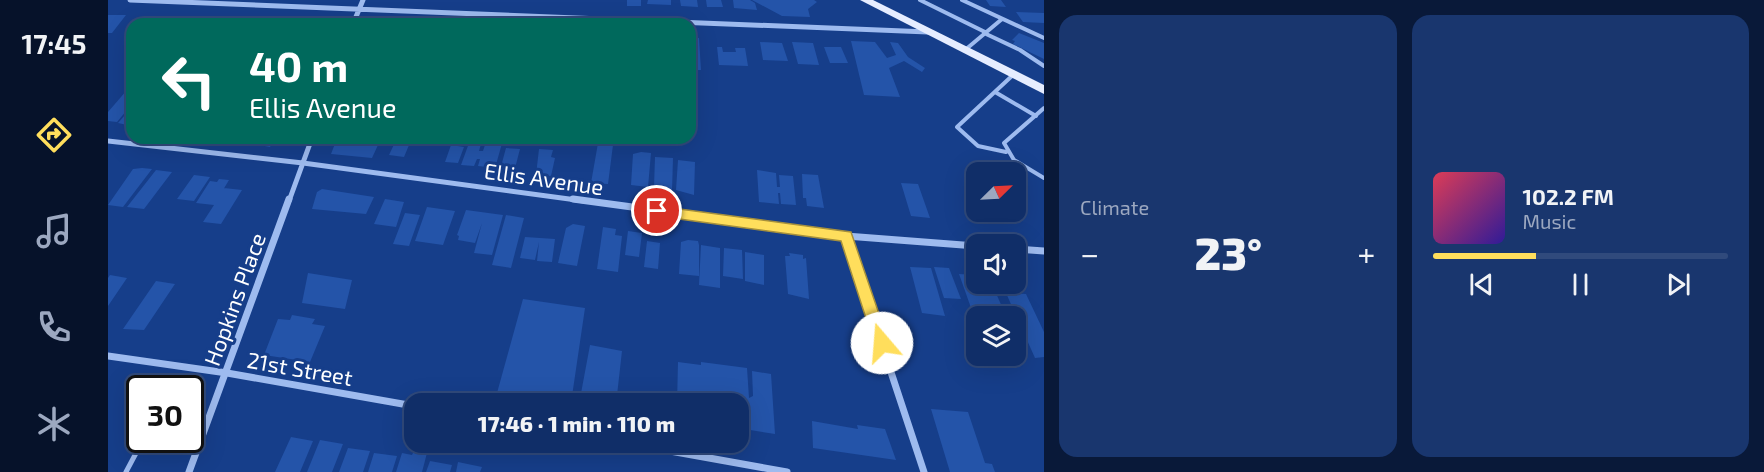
<!DOCTYPE html>
<meta charset="utf-8">
<style>
:root{--surface:#102e68;--page:#19366e;--text:#f1f3f6;--muted:#9ca8c0;--line:#304a7c;--accent:#ffde5c}
body{margin:0;font-family:"Exo 2",sans-serif;background:var(--page);color:var(--text);height:100vh;display:flex;flex-direction:column;font-size:22px;white-space:nowrap}
*{box-sizing:border-box;margin:0}
p{font-size:20px;color:var(--muted)}
.icon{flex:none;width:33px;height:33px;fill:none;stroke:currentColor;stroke-width:2;stroke-linecap:round;stroke-linejoin:round}
.map{position:relative;flex:1;overflow:hidden}
.drawer{display:flex;flex-direction:column;gap:15px;padding:15px;background:#091939;width:720px}
.drawer>*{flex:none}
.banner{position:absolute;left:18px;top:18px;width:570px;height:126px;border-radius:18px;box-shadow:0 6px 24px #0002,0 0 0 2px var(--line);background:#00695c;color:#fff;overflow:hidden}
.needle{width:39px;rotate:66deg}
.tools{position:absolute;left:858px;top:162px;display:grid;gap:12px}
.tools a{display:grid;place-items:center;width:60px;height:60px;border-radius:12px;background:var(--surface);box-shadow:0 6px 24px #0002,0 0 0 2px var(--line);font-size:30px}
.speed{position:absolute;left:18px;top:375px;display:flex;gap:12px;font-size:30px;font-weight:700;text-align:center}
.speed>*{display:grid;place-content:center;width:78px;height:78px;border-radius:50%;background:var(--surface);box-shadow:0 6px 24px #0002,0 0 0 2px var(--line);line-height:1}
.speed .limit{border:3px solid #111;border-radius:9px;background:#fff;color:#111}
.pin{position:absolute;display:grid;place-items:center;width:51px;height:51px;color:#fff;margin:-26px;border:3px solid #fff;border-radius:50%;box-shadow:0 2px 6px #0007}
.me{position:absolute;width:66px;margin:-33px;rotate:342deg;stroke-linejoin:round;filter:drop-shadow(0 0 4px #0008)}
.turn{display:flex;align-items:center;gap:21px;height:126px;padding:0 24px;font-size:27px}
.turn .icon{width:78px;height:78px;stroke-width:2.5}
.turn b{display:block;font-size:42px;line-height:51px}
.big{font-size:45px;font-weight:800;line-height:1.1}
.drawer .tile{flex:1;display:flex;flex-direction:column;justify-content:center;gap:9px;min-width:0;padding:0 21px;border-radius:18px;background:var(--page)}
.song{display:flex;align-items:center;gap:18px}
.cover{width:72px;height:72px;border-radius:9px;background:linear-gradient(135deg,hsl(350 70% 55%),hsl(250 70% 35%))}
.played{height:6px;border-radius:3px;background:linear-gradient(90deg,var(--accent) 35%,var(--line) 35%)}
.keys{display:flex;justify-content:space-around;direction:ltr}
.heat{display:flex;justify-content:space-between;align-items:center;font-size:33px;direction:ltr}
.drawer .tiles{flex:1;display:grid;gap:15px;grid-template-columns:repeat(2,1fr)}
.trip{position:absolute;left:296px;top:393px;width:345px;height:60px;border-radius:18px;background:var(--surface);box-shadow:0 6px 24px #0002,0 0 0 2px var(--line);font-weight:800;line-height:60px;text-align:center}
main{display:flex;flex:1;min-height:0}
.menu{display:flex;flex-direction:column;width:108px;justify-content:space-around;align-items:center;background:#06122a;color:var(--muted)}
.menu .icon{width:42px;height:42px}
.menu .on{color:var(--accent)}
.menu b{font-size:27px;color:var(--text)}
.map>svg:first-child{display:block}
.building{fill:#2454a9}
.lines{fill:none;stroke-linecap:round;stroke-linejoin:round}
.lane-far1{stroke:#9ebbef;stroke-width:4}
.lane{stroke:#9ebbef;stroke-width:5}
.street-far1{stroke:#9ebbef;stroke-width:5}
.street{stroke:#9ebbef;stroke-width:7}
.primary{fill:#e6edff;fill-rule:evenodd}
.route{fill:#ffde5c;stroke:#a6903c;stroke-width:1.5}
.labels{text-anchor:middle;dominant-baseline:central;stroke-width:6;stroke-linejoin:round;paint-order:stroke}
.street-label{font-size:22px;fill:#fff;stroke:#163e8a}
</style>
<main>
<nav class="menu">
<b>17:45</b>
<svg class="icon on" aria-label="directions" viewBox="0 0 24 24"><path d="M12 3l9 9-9 9-9-9zM9 14v-3h6M13 9l2 2-2 2"/></svg>
<svg class="icon" aria-label="music" viewBox="0 0 24 24"><path d="M9 18V5l10-2v13"/><circle cx="6" cy="18" r="3"/><circle cx="16" cy="16" r="3"/></svg>
<svg class="icon" aria-label="phone" viewBox="0 0 24 24"><path d="M5 4h4l2 5-3 2q2 4 5 5l2-3 5 2v4C11 20 4 13 5 4z"/></svg>
<svg class="icon" aria-label="climate" viewBox="0 0 24 24"><path d="M12 3v18M4 7l16 10M4 17L20 7"/></svg>
</nav>
<div class="map">
<svg width="936" height="472" viewBox="0 0 936 472">
<rect width="100%" height="100%" fill="#163e8a"/>
<path class="building" d="M519 0H533V6H519Z
M540 0H563V5L539 4Z
M572 0H589L590 7 573 6Z
M598 0H613L615 7H599Z
M625 0H642L647 3 649 10 626 8Z
M644 0H706L709 2 700 9 702 17 674 16Z
M878 0H893L898 7 882 6Z
M908 12 936 13V23L915 22Z
M0 15H18L4 33H0Z
M30 18H45L41 24H25Z
M96 18 108 19 106 24H87Z
M53 19 72 21 70 24H49Z
M911 33 936 43V59L905 44 907 41 904 40Z
M582 37 591 38 593 70H582Z
M743 41 767 42 779 58 788 55 782 42 790 43 800 57 817 68 814 72 796 61 781 68 792 97 756 95Z
M652 42 674 43 680 61 655 60Z
M684 42 705 43 711 65 690 64Z
M609 47H614L615 52H628L627 48H637L640 66 611 65Z
M716 47H733L740 63H722Z
M19 90H24V104L9 122 0 121V112Z
M24 107V126L10 123Z
M126 138H167L162 147 124 140Z
M240 138H271L268 144Z
M289 138H304L296 157 281 155Z
M379 139 395 140 387 168 370 166 372 159H369L366 166 353 165 361 143 373 144 371 151H375Z
M228 141 270 145 264 158 223 154Z
M490 143 505 145 500 184 483 183Z
M343 145 356 147 350 163 337 162Z
M398 148 412 149 406 172 392 170Z
M431 149 445 150 443 157 447 158 443 176 428 175Z
M533 152 543 153 540 187 523 185 525 154Z
M547 157 565 158 564 191 546 187Z
M570 160 587 162 586 195 568 190Z
M34 168 44 169 15 207 0 205 25 169Z
M48 170 64 172 36 209 19 207Z
M649 170 668 173 669 187H672L671 175 685 176 688 205 673 204 672 193H670L671 204 651 202Z
M694 174 710 175 716 208 699 206 698 198H695Z
M86 175 102 177 86 201 69 199Z
M111 179 121 180 109 200 116 188 134 190 113 224 95 222 106 205 88 203 102 181 109 182Z
M793 183 810 184 822 218 803 216Z
M214 189 266 197 258 214 204 209 209 192Z
M277 199 296 202 288 227 266 224Z
M319 207 347 211 335 245 307 241Z
M358 210 395 215 384 255 366 253 374 223 367 243 350 240 351 236 349 235Z
M297 213 312 215 301 246 285 244Z
M398 215 416 218 403 268 384 265Z
M465 224 477 226 469 266 450 263 458 228Z
M495 227 508 229 507 235 514 236 510 272 489 269Z
M520 231 534 233 531 257 517 255Z
M417 237 447 239 444 262 429 261 431 242 427 260 412 258Z
M580 240 590 241 591 245V276L571 274 573 242Z
M539 241 552 243 550 269 536 267Z
M593 245 612 248V288L591 285Z
M616 248 634 250 635 279 615 276Z
M637 252 656 255V285L637 281Z
M681 253 695 255V259L698 258 701 299 680 294 677 256H682Z
M802 267 823 268 837 316 814 313Z
M826 267 841 268 853 299 836 298Z
M200 273 244 280 237 309 194 303Z
M851 274 868 275V284H884L898 316H868V322Z
M2 275 19 278 0 306V278Z
M48 281 67 284 36 330 15 329Z
M898 293 918 294 936 332V357L927 358Z
M415 299 477 308 463 403 389 393Z
M184 315 207 319 204 324 217 326 202 362 156 355 170 319 182 320Z
M482 345 514 351 508 404H471Z
M570 362 593 365V362L639 368 641 398 645 396 644 371 663 374 667 434 630 428V404H619L618 399 614 398V404H569Z
M823 409 860 412 877 463 884 464 887 472H842Z
M704 421 750 429 749 425 777 429 788 460 705 448Z
M183 437 205 441 192 472H167Z
M212 440 235 444 224 472H199Z
M240 448 262 451 255 472H231Z
M306 451 319 453 314 472H288L294 453 304 455Z
M266 453 289 456 284 472H260Z
M322 461 344 465 342 472H318Z
M350 462 374 467 372 472H348Z"/>
<g class="lines">
<path class="lane-far1" d="M812 0 877 32
M854 0 936 38
M876 33 912 50 936 66
M857 50 894 19
M887 92 928 116
M936 108 896 143 906 160 936 178
M898 152 870 146 849 127 905 75"/>
<path class="lane" d="M82 439 92 441
M18 472 35 440"/>
<path class="street-far1" d="M22 0 820 32
M245 24 255 0
M0 141 195 163 476 201
M181 201 204 138"/>
<path class="street" d="M465 199 738 236 868 246
M738 236 816 472
M908 249 936 251
M0 356 119 373 306 406
M512 442 679 472
M81 472 181 199"/>
<path class="primary" d="M752 0H765L936 85V94Z"/>
</g>
<path class="route" d="M549 206 743 232 781 343 779 349 774 351 768 349 766 343 733 241 549 216 543 211Z"/>
<g class="labels">
<g class="street-label">
<text transform="translate(436 178) rotate(8)">Ellis Avenue</text>
<text transform="translate(126 299) rotate(-70)">Hopkins Place</text>
<text transform="translate(192 368) rotate(10)">21st Street</text>
</g>
</g>
</svg>
<div class="tools">
<a><svg class="needle" viewBox="-14 -14 28 28"><path d="M0-13l5 13h-10z" fill="#e53935"/><path d="M0 13l5-13h-10z" fill="#9ca8c0"/></svg></a>
<a><svg class="icon" aria-label="sound" viewBox="0 0 24 24"><path d="M4 9h4l5-4v14l-5-4H4zM17 9q2 3 0 6"/></svg></a>
<a><svg class="icon" aria-label="layers" viewBox="0 0 24 24"><path d="M12 4l9 5-9 5-9-5zM3 14l9 5 9-5"/></svg></a>
</div>
<div class="speed"><div class="limit">30</div></div>
<div class="pin" style="left:549px;top:211px;background:#d93025"><svg class="icon" aria-label="arrive" viewBox="0 0 24 24"><path d="M6 21V4h12l-3 4 3 4H6"/></svg></div>
<svg class="me" style="left:774px;top:343px" viewBox="-20 -20 40 40"><circle r="19" fill="#fff"/><path d="M0-13L10 11 0 6-10 11z" fill="#ffde5c"/></svg>
<div class="trip">17:46 · 1 min · 110 m</div>
<div class="banner">
<div class="turn"><svg class="icon" aria-label="left" viewBox="0 0 24 24"><path d="M17 20v-9H6M10 6l-5 5 5 5"/></svg><div><b>40 m</b>Ellis Avenue</div></div>
</div>
</div>
<section class="drawer">
<div class="tiles">
<div class="tile"><p>Climate</p>
<div class="heat"><a>−</a><b class="big">23°</b><a>+</a></div>
</div>
<div class="tile">
<div class="song"><i class="cover"></i><div><b>102.2 FM</b><p>Music</p></div></div>
<div class="played"></div>
<div class="keys"><svg class="icon" aria-label="previous" viewBox="0 0 24 24"><path d="M18 5L8 12l10 7zM5 5v14"/></svg><svg class="icon" aria-label="pause" viewBox="0 0 24 24"><path d="M8 5v14M16 5v14"/></svg><svg class="icon" aria-label="next" viewBox="0 0 24 24"><path d="M6 5l10 7-10 7zM19 5v14"/></svg></div>
</div>
</div>
</section>
</main>
